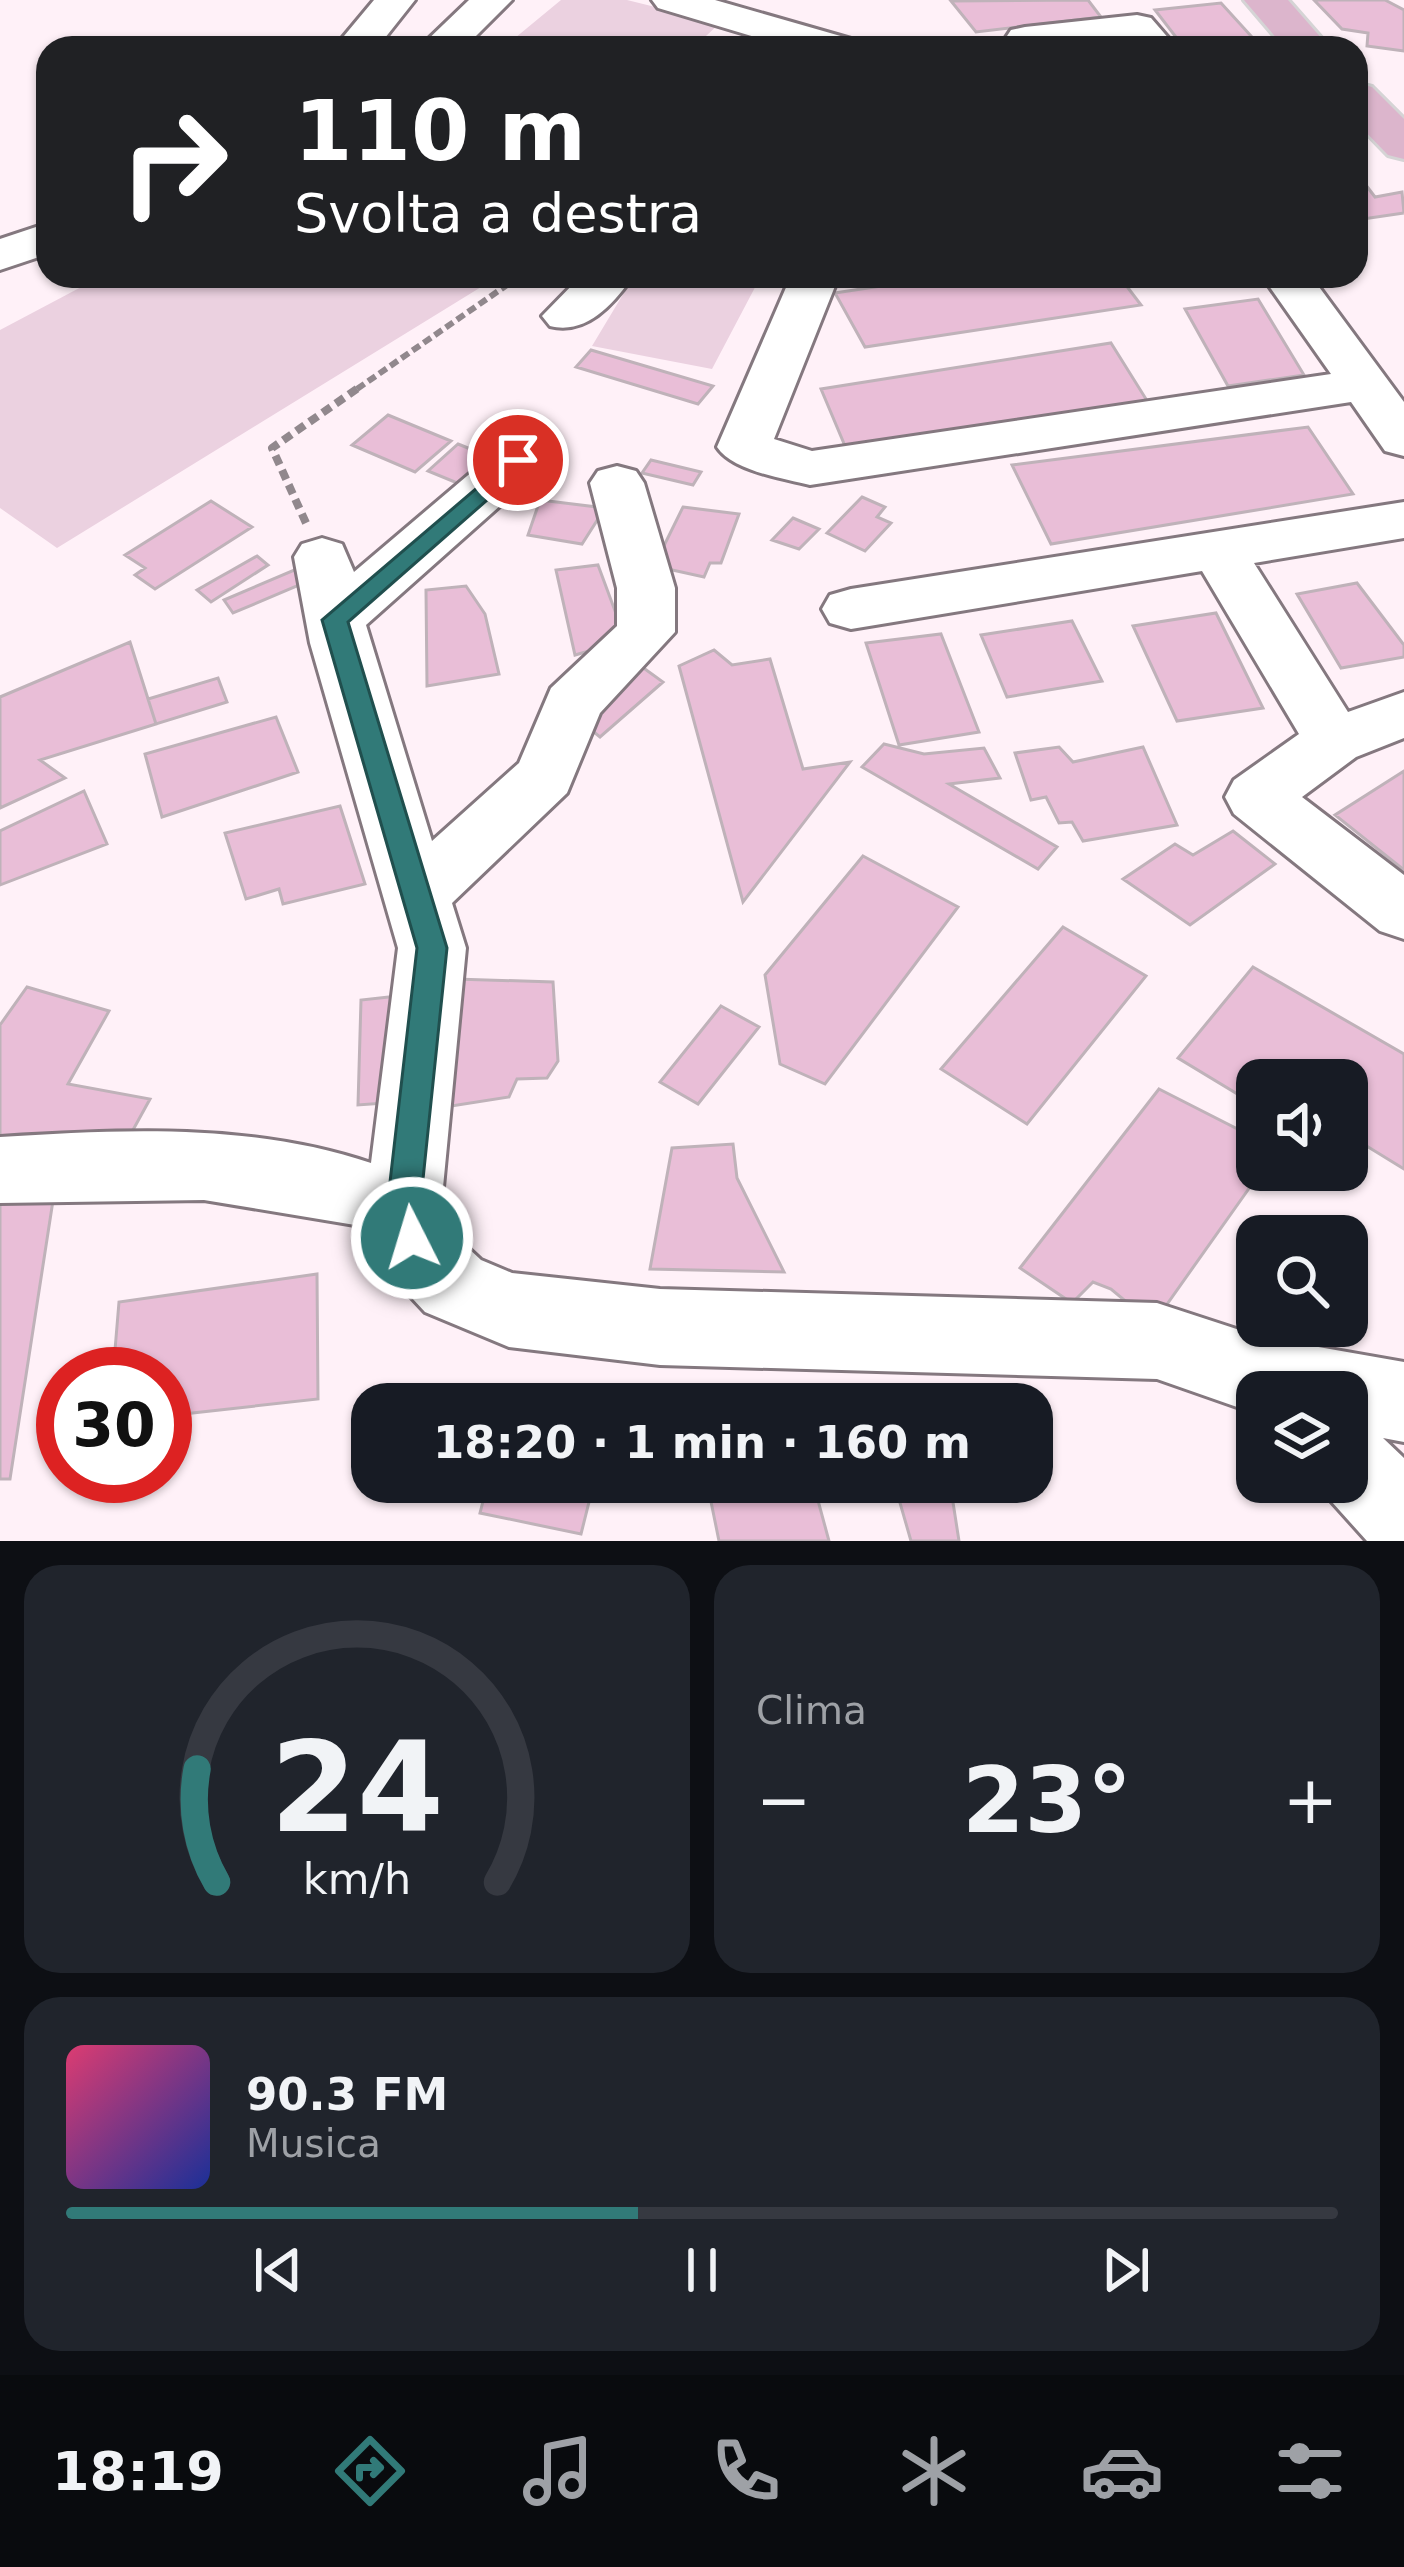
<!DOCTYPE html>
<html lang="it">
<meta charset="utf-8">
<style>
:root{--surface:#171b24;--page:#20242c;--text:#f1f3f6;--muted:#9ea1a6;--line:#363941;--accent:#317a78}
body{margin:0;font-family:"DejaVu Sans",sans-serif;background:var(--page);color:var(--text);height:100vh;display:flex;flex-direction:column;font-size:45px;white-space:nowrap}
*{box-sizing:border-box;margin:0}
p{font-size:39px;color:var(--muted)}
.icon{flex:none;width:66px;height:66px;fill:none;stroke:currentColor;stroke-width:2;stroke-linecap:round;stroke-linejoin:round}
.map{position:relative;height:1541px;overflow:hidden}
.drawer{display:flex;flex-direction:column;gap:24px;padding:24px;background:#0d0f14;flex:1}
.drawer>*{flex:none}
.guide{position:absolute;left:36px;top:36px;width:1332px;height:252px;border-radius:36px;box-shadow:0 3px 9px #0004;background:#202124;color:#fff;overflow:hidden}
.buttons{position:absolute;left:1236px;top:1059px;display:grid;gap:24px}
.buttons a{display:grid;place-items:center;width:132px;height:132px;border-radius:24px;background:var(--surface);box-shadow:0 3px 9px #0004;font-size:60px}
.speed{position:absolute;left:36px;top:1347px;display:flex;gap:24px;font-size:60px;font-weight:700;text-align:center}
.speed>*{display:grid;place-content:center;width:156px;height:156px;border-radius:50%;background:var(--surface);box-shadow:0 3px 9px #0004;line-height:1}
.speed .limit{border:18px solid #d22;background:#fff;color:#111}
.pin{position:absolute;display:grid;place-items:center;width:102px;height:102px;color:#fff;margin:-51px;border:6px solid #fff;border-radius:50%;box-shadow:0 3px 12px #0007}
.me{position:absolute;width:132px;margin:-66px;rotate:355deg;stroke-linejoin:round;filter:drop-shadow(0 0 9px #0008)}
.turn{display:flex;align-items:center;gap:42px;height:252px;padding:0 60px;font-size:54px}
.turn .icon{width:156px;height:156px;stroke-width:2.5}
.turn b{display:block;font-size:84px;line-height:102px}
.big{font-size:90px;font-weight:800;line-height:1.1}
.drawer .tile{flex:1;display:flex;flex-direction:column;justify-content:center;gap:18px;min-width:0;padding:0 42px;border-radius:36px;background:var(--page)}
.drawer .dial{align-items:center;gap:0}
.dial svg{height:312px;overflow:visible;fill:none;stroke:var(--line);stroke-width:7;stroke-linecap:round;text-anchor:middle}
.dial text{fill:var(--text);stroke:none}
.song{display:flex;align-items:center;gap:36px}
.cover{width:144px;height:144px;border-radius:18px;background:linear-gradient(135deg,hsl(340 70% 55%),hsl(230 70% 35%))}
.played{height:12px;border-radius:6px;background:linear-gradient(90deg,var(--accent) 45%,var(--line) 45%)}
.keys{display:flex;justify-content:space-around;direction:ltr}
.heat{display:flex;justify-content:space-between;align-items:center;font-size:66px;direction:ltr}
.drawer .tiles{flex:1;display:grid;gap:24px;grid-template-columns:1fr 1fr}
.tile:last-child{grid-column:span 2}
.trip{position:absolute;left:351px;top:1383px;width:702px;height:120px;border-radius:36px;background:var(--surface);box-shadow:0 3px 9px #0004;font-weight:800;line-height:120px;text-align:center}
.tab-bar{display:flex;height:192px;justify-content:space-around;align-items:center;background:#090b0e;color:var(--muted)}
.tab-bar .icon{width:84px;height:84px}
.tab-bar .active{color:var(--accent)}
.tab-bar b{font-size:54px;color:var(--text)}
.map>svg:first-child{display:block}
.green{fill:#ebd1e0}
.building{fill:#e9bed7;stroke:#bfb2b9;stroke-width:3}
.lines{fill:none;stroke-linecap:round;stroke-linejoin:round}
.minor-casing{stroke:#84787f;stroke-width:6}
.major-casing{stroke:#d5d4d5;stroke-width:6}
.path-far1{stroke:#91888d;stroke-width:6;stroke-dasharray:9 4.5;stroke-linecap:butt}
.path{stroke:#91888d;stroke-width:8;stroke-dasharray:10 6;stroke-linecap:butt}
.minor{fill:#fff;fill-rule:evenodd}
.major{fill:#dcb5cc;fill-rule:evenodd}
.route{fill:#317a78;stroke:#204f4e;stroke-width:3}
</style>
<div class="map">
<svg width="1404" height="1541" viewBox="0 0 1404 1541">
<rect width="100%" height="100%" fill="#fff1f8"/>
<path class="green" d="M561 0H627L720 23 693 48H503Z
M102 276H499L57 548 0 508V330Z
M634 276H761L712 369 592 346Z"/>
<path class="building" d="M1088 0 1101 17 976 32 951 1Z
M1314 0H1385L1404 10V51L1367 46 1368 33 1342 29Z
M1221 3 1252 37 1182 45 1155 10Z
M1356 172 1375 197 1402 192 1404 213 1356 220Z
M947 276H1119L1141 305 865 347 835 293Z
M1258 299 1304 375 1228 386 1185 309Z
M1111 343 1151 407 848 453 821 389Z
M591 350 713 386 698 404 576 367Z
M388 415 451 441 415 472 352 445Z
M1308 427 1353 494 1051 544 1012 465Z
M458 444 493 458 462 485 428 471Z
M651 460 701 472 693 485 642 473Z
M862 497 885 507 877 517 891 523 865 551 827 533Z
M540 500 605 508 582 544 528 535Z
M211 501 252 527 155 589 135 575 145 568 125 555Z
M683 507 739 514 721 563H710L704 577 654 566Z
M793 518 819 529 799 549 772 540Z
M257 556 268 565 211 602 197 590Z
M598 565 621 627 610 645 575 655 556 570Z
M299 568 304 583 233 613 224 600Z
M1357 583 1404 645V657L1341 668 1297 594Z
M466 586 485 614 499 674 427 686 426 590Z
M1216 613 1263 708 1177 721 1133 626Z
M1072 621 1102 681 1007 697 981 635Z
M941 634 979 732 899 745 866 643Z
M130 642 156 724 40 760 65 778 0 808V697Z
M714 650 732 665 770 659 803 769 850 762 743 902 679 666Z
M638 664 663 682 600 737 579 720Z
M218 678 227 702 156 724 148 699Z
M276 717 298 772 162 817 145 754Z
M884 744 924 754 984 748 1000 778 949 784 1057 847 1038 869 862 767Z
M1059 747 1073 762 1143 747 1177 825 1083 841 1072 822 1059 823 1046 797 1031 800 1015 753Z
M1404 771V870L1335 815Z
M84 791 107 844 0 885V831Z
M340 806 365 884 283 904 279 889 246 899 225 833Z
M1233 831 1275 864 1190 925 1123 879 1175 844 1193 855Z
M863 856 958 907 825 1084 780 1064 765 975Z
M1063 927 1146 976 1027 1124 941 1069Z
M1253 967 1404 1054V1169L1347 1134V1080H1257L1249 1101 1178 1058Z
M455 979 553 982 558 1061 547 1078 517 1079 509 1097 445 1107Z
M27 987 109 1011 68 1084 150 1099 122 1150 0 1141V1025Z
M407 995 398 1102 358 1105 361 1000Z
M721 1006 759 1027 698 1104 660 1082Z
M1159 1089 1257 1139V1170H1262L1153 1324 1111 1289 1093 1282 1072 1303 1020 1268Z
M733 1144 737 1178 784 1272 650 1269 672 1148Z
M54 1194 10 1479H0V1200Z
M317 1274 318 1399 165 1416V1374H113L119 1302Z
M488 1482H594L581 1534 480 1513Z
M707 1482H813L829 1541H719Z
M894 1482H997L952 1496 959 1541H911Z"/>
<g class="lines">
<g class="minor-casing">
<path id="minor" d="M374 0H415L377 48H334Z
M469 0H512L464 48H419Z
M652 0H715L851 39 857 48H792L658 8Z
M1137 15 1151 18 1177 48H1134L1127 40 1012 48 1005 39 1011 30 1025 27Z
M48 223V254L0 270V239Z
M581 276H633C613 305 586 335 550 326L542 316Z
M791 276H839L774 439 812 451 1331 374 1262 276H1311L1404 402V456L1385 451 1351 402 810 485C782 478 733 471 717 447Z
M519 443 538 448 546 460 538 472 366 625 432 841 519 763 551 688 617 626V588L590 483 598 471 617 466 636 471 644 483 675 588V632L600 713 567 793 452 903 466 948 441 1208 452 1233 481 1260 512 1273 660 1289 1157 1303 1261 1337 1404 1362V1442L1383 1438 1404 1458V1541H1367L1314 1482H1347V1392H1257V1414L1157 1379 660 1365 509 1347 425 1312 398 1283 375 1232 355 1225 204 1200 0 1203V1137C123 1129 252 1123 371 1163L398 948 310 643 294 557 302 544 322 538 342 544 354 572 500 448Z
M1404 502V538L1254 563 1348 712 1404 692V738L1356 757 1302 797 1404 875V939L1380 931 1234 814 1225 797 1234 780 1299 734 1202 571 851 629 830 623 822 609 830 595 851 589Z"/>
</g>
<g class="major-casing">
<path id="major" d="M1244 0H1288L1330 48H1285Z
M1356 83 1372 87 1404 119V159L1388 155 1356 122Z"/>
</g>
<path class="path-far1" d="M357 389 520 276"/>
<path class="path" d="M306 523 272 448 361 386"/>
<use href="#minor" class="minor"/>
<use href="#major" class="major"/>
</g>
<path class="route" d="M518 453 530 460 527 465 348 622 447 948 420 1208 429 1238 424 1249 412 1253 400 1249 387 1208 417 948 322 620Z"/>
</svg>
<div class="buttons">
<a><svg class="icon" aria-label="sound" viewBox="0 0 24 24"><path d="M4 9h4l5-4v14l-5-4H4zM17 9q2 3 0 6"/></svg></a>
<a><svg class="icon" aria-label="search" viewBox="0 0 24 24"><circle cx="10" cy="10" r="6"/><path d="M15 15l6 6"/></svg></a>
<a><svg class="icon" aria-label="layers" viewBox="0 0 24 24"><path d="M12 4l9 5-9 5-9-5zM3 14l9 5 9-5"/></svg></a>
</div>
<div class="speed"><div class="limit">30</div></div>
<div class="pin" style="left:518px;top:460px;background:#d93025"><svg class="icon" aria-label="arrive" viewBox="0 0 24 24"><path d="M6 21V4h12l-3 4 3 4H6"/></svg></div>
<svg class="me" style="left:412px;top:1238px" viewBox="-20 -20 40 40"><circle r="17" fill="#317a78" stroke="#fff" stroke-width="3"/><path d="M0-11L8 9 0 5-8 9z" fill="#fff"/></svg>
<div class="trip">18:20 · 1 min · 160 m</div>
<div class="guide">
<div class="turn"><svg class="icon" aria-label="right" viewBox="0 0 24 24"><path d="M7 20v-9h11M14 6l5 5-5 5"/></svg><div><b>110 m</b>Svolta a destra</div></div>
</div>
</div>
<section class="drawer">
<div class="tiles">
<div class="tile dial"><svg viewBox="0 0 100 80">
<path d="M14 69A42 42 0 1 1 86 69"/>
<path d="M14 69A42 42 0 0 1 9 40" stroke="#317a78"/>
<text x="50" y="56" font-size="32" font-weight="700">24</text>
<text x="50" y="72" font-size="11">km/h</text>
</svg></div>
<div class="tile"><p>Clima</p>
<div class="heat"><a>−</a><b class="big">23°</b><a>+</a></div>
</div>
<div class="tile">
<div class="song"><i class="cover"></i><div><b>90.3 FM</b><p>Musica</p></div></div>
<div class="played"></div>
<div class="keys"><svg class="icon" aria-label="previous" viewBox="0 0 24 24"><path d="M18 5L8 12l10 7zM5 5v14"/></svg><svg class="icon" aria-label="pause" viewBox="0 0 24 24"><path d="M8 5v14M16 5v14"/></svg><svg class="icon" aria-label="next" viewBox="0 0 24 24"><path d="M6 5l10 7-10 7zM19 5v14"/></svg></div>
</div>
</div>
</section>
<nav class="tab-bar">
<b>18:19</b>
<svg class="icon active" aria-label="directions" viewBox="0 0 24 24"><path d="M12 3l9 9-9 9-9-9zM9 14v-3h6M13 9l2 2-2 2"/></svg>
<svg class="icon" aria-label="music" viewBox="0 0 24 24"><path d="M9 18V5l10-2v13"/><circle cx="6" cy="18" r="3"/><circle cx="16" cy="16" r="3"/></svg>
<svg class="icon" aria-label="phone" viewBox="0 0 24 24"><path d="M5 4h4l2 5-3 2q2 4 5 5l2-3 5 2v4C11 20 4 13 5 4z"/></svg>
<svg class="icon" aria-label="climate" viewBox="0 0 24 24"><path d="M12 3v18M4 7l16 10M4 17L20 7"/></svg>
<svg class="icon" aria-label="car" viewBox="0 0 24 24"><path d="M5 17H2v-5l4-1 3-4h7l3 4 3 1v5h-3M9 17h6M6 11h13"/><circle cx="7" cy="17" r="2"/><circle cx="17" cy="17" r="2"/></svg>
<svg class="icon" aria-label="filters" viewBox="0 0 24 24"><path d="M4 7h16M4 17h16"/><circle cx="9" cy="7" r="2"/><circle cx="15" cy="17" r="2"/></svg>
</nav>
